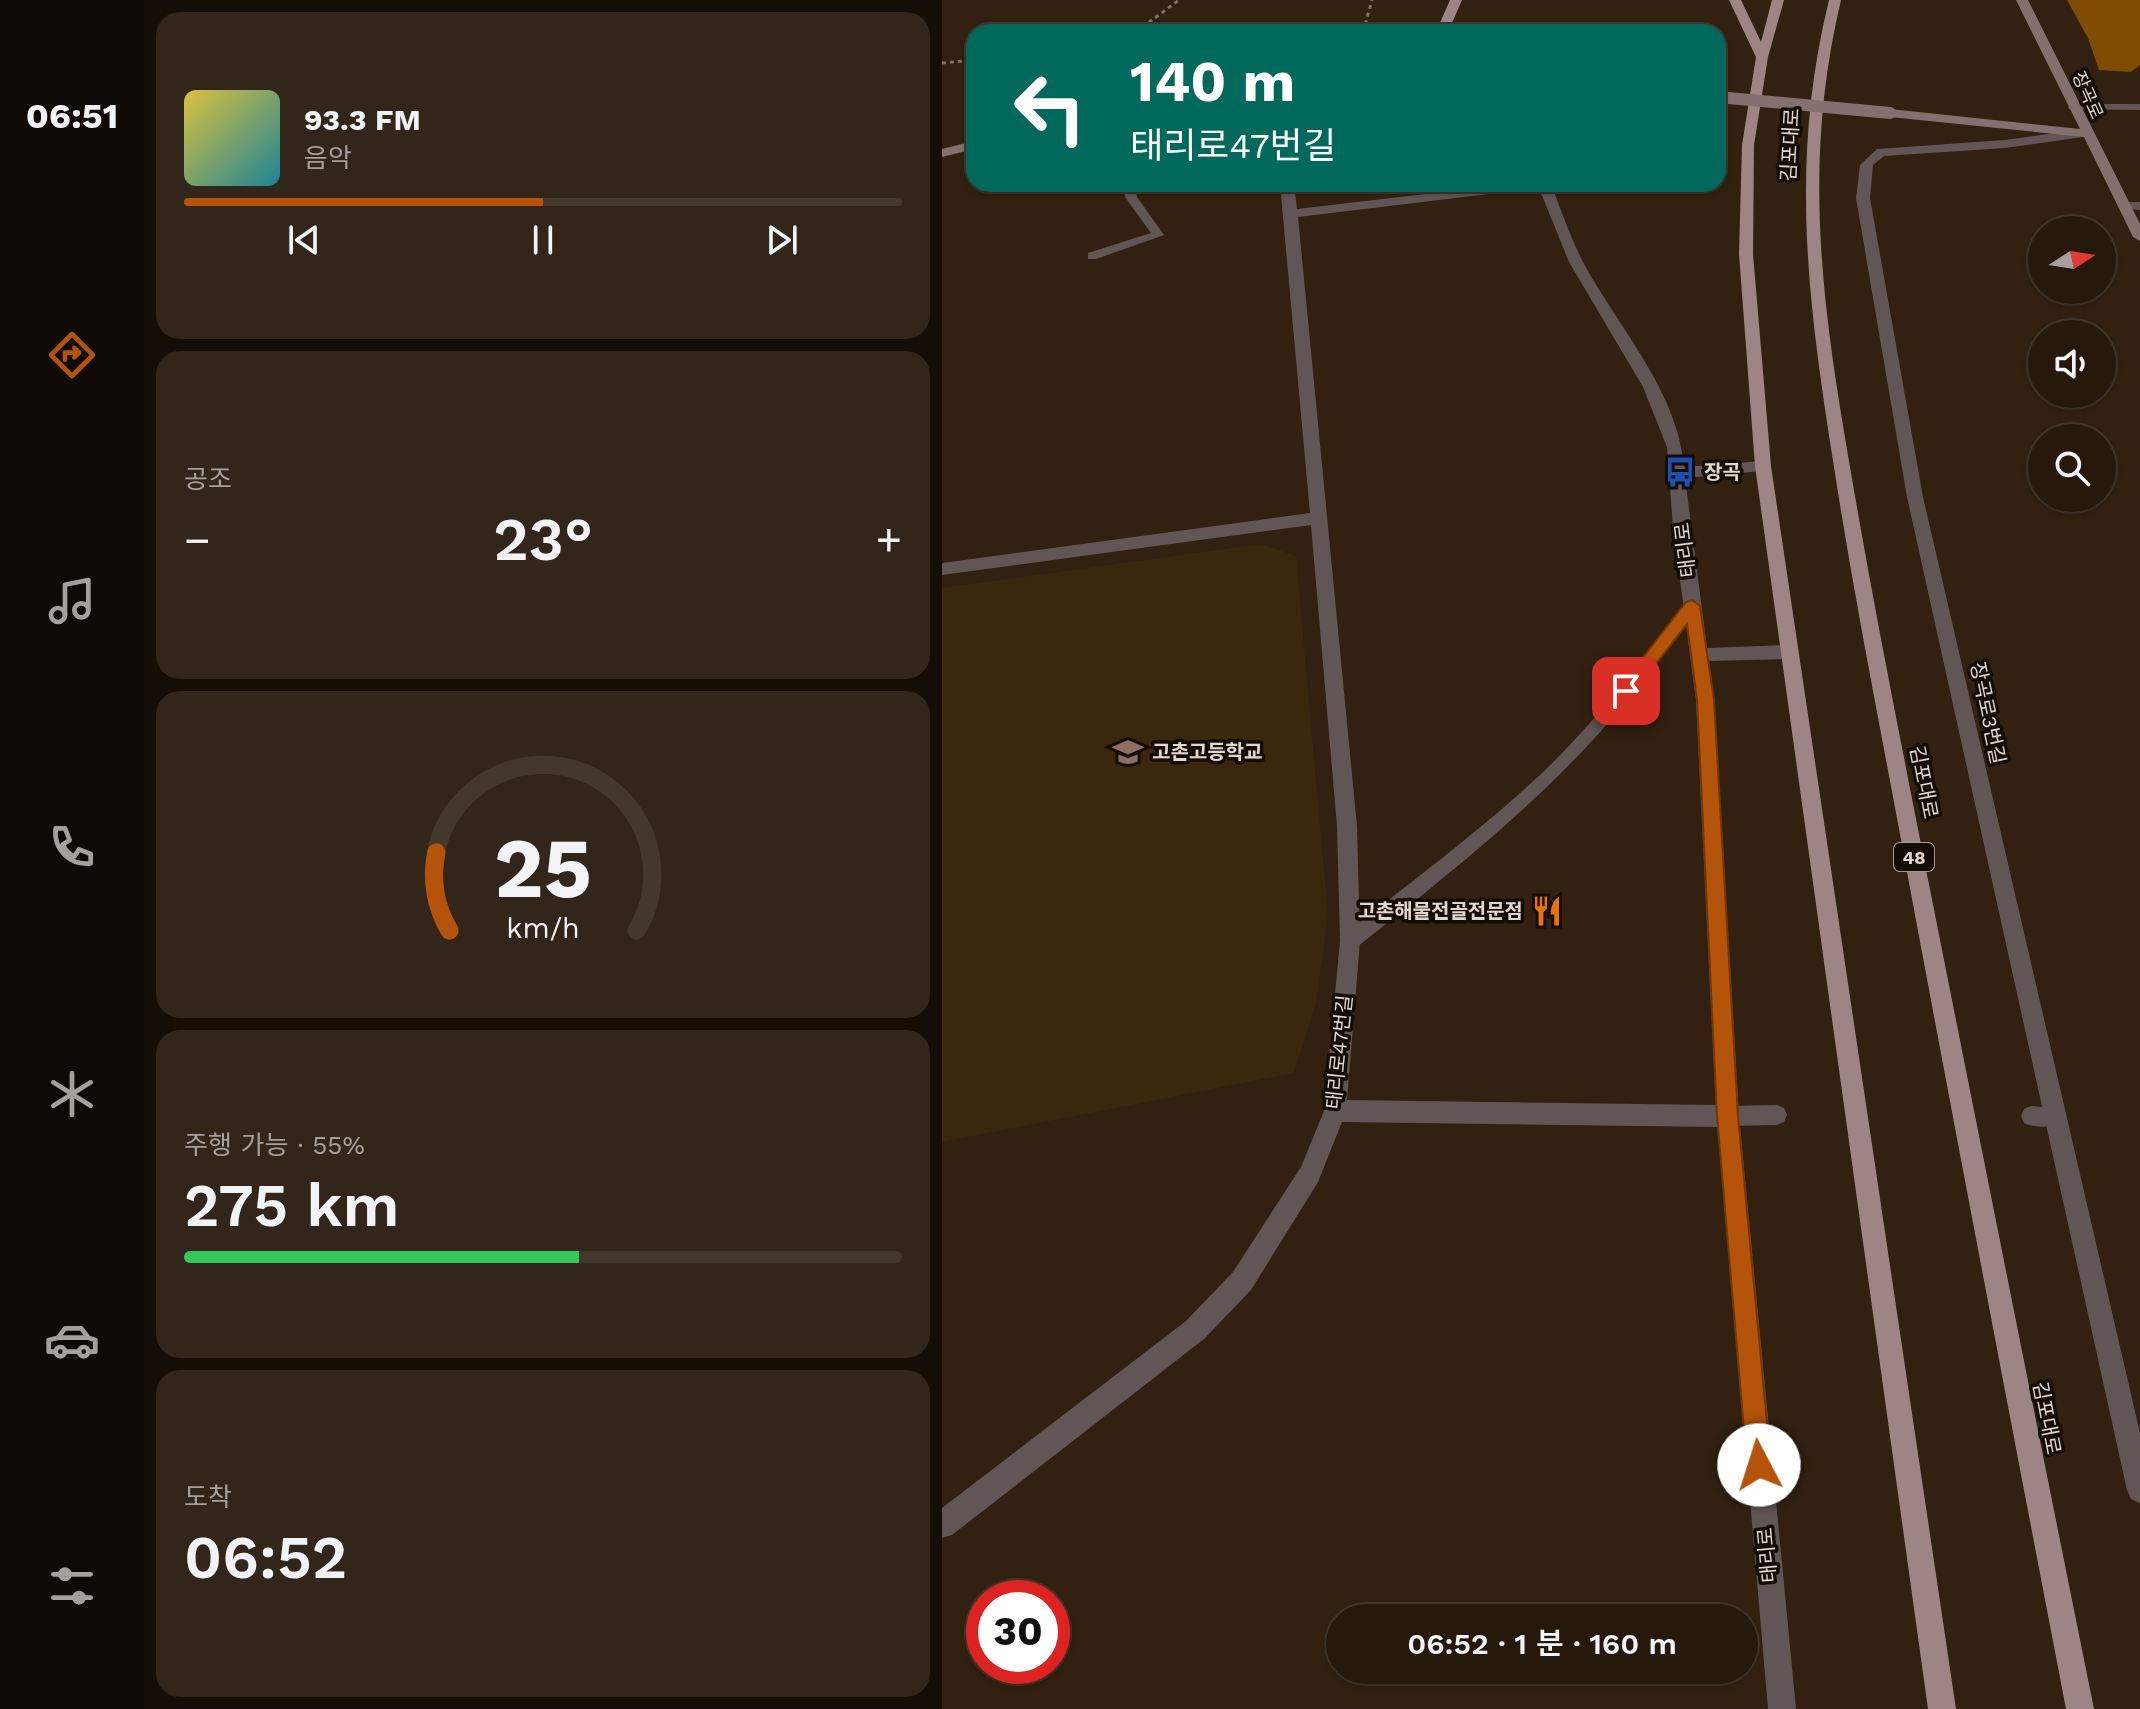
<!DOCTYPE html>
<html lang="ko">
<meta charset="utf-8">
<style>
:root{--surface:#26190c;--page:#32261a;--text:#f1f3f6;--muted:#a4a09d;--line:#42382d;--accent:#b45309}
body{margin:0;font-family:"Work Sans","Noto Sans KR",sans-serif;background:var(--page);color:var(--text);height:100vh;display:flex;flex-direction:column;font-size:30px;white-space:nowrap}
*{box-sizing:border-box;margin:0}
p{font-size:26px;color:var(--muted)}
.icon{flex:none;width:44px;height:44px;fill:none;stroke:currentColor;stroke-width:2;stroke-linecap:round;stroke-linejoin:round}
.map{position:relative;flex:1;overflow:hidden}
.panel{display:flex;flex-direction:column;gap:12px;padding:12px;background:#150e07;width:798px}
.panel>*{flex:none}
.hud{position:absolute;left:24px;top:24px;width:760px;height:168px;border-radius:24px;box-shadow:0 2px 6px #0004,0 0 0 2px var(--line);background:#00695c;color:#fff;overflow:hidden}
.needle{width:52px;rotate:78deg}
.buttons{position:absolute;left:1086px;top:216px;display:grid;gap:16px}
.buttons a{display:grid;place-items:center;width:88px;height:88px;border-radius:50%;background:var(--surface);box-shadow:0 2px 6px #0004,0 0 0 2px var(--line);font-size:40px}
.speed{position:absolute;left:24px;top:1580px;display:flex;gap:16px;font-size:40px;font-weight:700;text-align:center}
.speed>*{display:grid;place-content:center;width:104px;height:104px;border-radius:50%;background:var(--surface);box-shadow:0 2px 6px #0004,0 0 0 2px var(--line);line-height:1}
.speed .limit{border:12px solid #d22;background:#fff;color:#111}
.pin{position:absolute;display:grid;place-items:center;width:68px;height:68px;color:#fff;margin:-34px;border-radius:16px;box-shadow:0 4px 12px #0006}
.me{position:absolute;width:88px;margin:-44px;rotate:355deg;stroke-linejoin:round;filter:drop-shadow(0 0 6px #0008)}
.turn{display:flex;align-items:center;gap:28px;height:168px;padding:0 32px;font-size:36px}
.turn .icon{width:104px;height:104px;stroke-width:2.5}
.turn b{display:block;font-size:56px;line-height:68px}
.big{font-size:60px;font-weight:600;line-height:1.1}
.panel .tile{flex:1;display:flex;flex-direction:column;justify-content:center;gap:12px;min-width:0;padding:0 28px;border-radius:24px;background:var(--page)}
.panel .dial{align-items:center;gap:0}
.dial svg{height:208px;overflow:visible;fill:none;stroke:var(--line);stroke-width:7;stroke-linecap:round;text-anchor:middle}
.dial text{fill:var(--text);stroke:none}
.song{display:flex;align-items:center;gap:24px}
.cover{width:96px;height:96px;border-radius:12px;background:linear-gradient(135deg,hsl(50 70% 55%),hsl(190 70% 35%))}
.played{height:8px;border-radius:4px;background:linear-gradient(90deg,var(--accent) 50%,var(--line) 50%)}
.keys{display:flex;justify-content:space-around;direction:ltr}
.heat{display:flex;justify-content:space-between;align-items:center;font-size:44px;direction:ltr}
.charge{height:12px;border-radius:6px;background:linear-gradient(90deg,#34c759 55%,var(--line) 0)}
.trip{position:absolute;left:384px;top:1604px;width:432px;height:80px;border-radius:40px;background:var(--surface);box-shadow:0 2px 6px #0004,0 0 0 2px var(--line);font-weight:600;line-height:80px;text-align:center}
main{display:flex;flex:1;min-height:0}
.dock{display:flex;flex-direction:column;width:144px;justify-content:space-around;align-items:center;background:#0f0a05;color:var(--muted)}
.dock .icon{width:56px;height:56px}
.dock .current{color:var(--accent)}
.dock b{font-size:36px;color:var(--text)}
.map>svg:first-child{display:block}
.built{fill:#3b260e}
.forest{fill:#7f4c02}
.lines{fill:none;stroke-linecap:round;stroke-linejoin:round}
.path{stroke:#807163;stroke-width:3;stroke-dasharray:4 4;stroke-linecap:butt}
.lane{fill:#625555;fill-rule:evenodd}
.street{fill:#625555;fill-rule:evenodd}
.secondary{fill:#857070;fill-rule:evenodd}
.primary{fill:#9f8485;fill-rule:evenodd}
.secondary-bridge{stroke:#857070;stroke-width:12}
.route{fill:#b45309;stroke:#753606;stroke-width:2}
.labels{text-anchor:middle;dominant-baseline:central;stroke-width:7;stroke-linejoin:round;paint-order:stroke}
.far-street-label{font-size:18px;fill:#e2d7cc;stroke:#140d06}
.shield{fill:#140d06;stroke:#a49a91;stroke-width:2}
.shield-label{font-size:18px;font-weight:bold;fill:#e2d7cc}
.street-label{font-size:20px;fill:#e2d7cc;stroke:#140d06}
.poi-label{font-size:20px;font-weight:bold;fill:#e2d7cc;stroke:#140d06;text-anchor:start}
</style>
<main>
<nav class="dock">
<b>06:51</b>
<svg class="icon current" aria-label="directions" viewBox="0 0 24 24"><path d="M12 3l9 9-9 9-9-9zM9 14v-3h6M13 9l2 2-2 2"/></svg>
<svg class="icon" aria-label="music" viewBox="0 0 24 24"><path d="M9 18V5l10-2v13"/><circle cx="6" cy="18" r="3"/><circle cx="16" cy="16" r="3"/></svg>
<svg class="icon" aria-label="phone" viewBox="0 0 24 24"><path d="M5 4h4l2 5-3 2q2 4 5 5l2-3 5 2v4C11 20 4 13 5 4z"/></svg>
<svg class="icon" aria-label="climate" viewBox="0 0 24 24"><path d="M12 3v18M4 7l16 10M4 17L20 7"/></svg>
<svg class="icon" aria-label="car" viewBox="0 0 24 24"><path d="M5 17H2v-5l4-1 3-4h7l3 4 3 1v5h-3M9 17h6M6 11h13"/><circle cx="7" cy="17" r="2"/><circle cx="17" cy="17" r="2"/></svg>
<svg class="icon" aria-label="filters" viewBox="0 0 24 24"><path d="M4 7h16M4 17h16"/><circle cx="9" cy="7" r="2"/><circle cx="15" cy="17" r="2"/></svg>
</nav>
<section class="panel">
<div class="tile">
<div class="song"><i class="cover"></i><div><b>93.3 FM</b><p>음악</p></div></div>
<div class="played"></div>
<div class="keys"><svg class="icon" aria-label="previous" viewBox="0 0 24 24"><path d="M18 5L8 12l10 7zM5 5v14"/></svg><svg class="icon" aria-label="pause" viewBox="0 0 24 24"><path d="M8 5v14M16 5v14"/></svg><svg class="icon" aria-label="next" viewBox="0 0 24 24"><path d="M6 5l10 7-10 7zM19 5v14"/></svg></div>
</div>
<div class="tile"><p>공조</p>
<div class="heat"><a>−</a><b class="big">23°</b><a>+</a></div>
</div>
<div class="tile dial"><svg viewBox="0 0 100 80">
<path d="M14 69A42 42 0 1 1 86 69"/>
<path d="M14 69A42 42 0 0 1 9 39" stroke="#b45309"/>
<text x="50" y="56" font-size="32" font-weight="700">25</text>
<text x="50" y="72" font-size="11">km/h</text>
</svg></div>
<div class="tile"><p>주행 가능 · 55%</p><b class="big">275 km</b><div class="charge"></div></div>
<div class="tile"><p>도착</p><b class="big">06:52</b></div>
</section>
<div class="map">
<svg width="1198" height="1709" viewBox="0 0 1198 1709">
<rect width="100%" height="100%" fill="#322110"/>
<path class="built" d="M319 544 354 556 386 915 374 1003 352 1073 0 1142V588Z"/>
<path class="forest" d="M1125 0H1198V65L1189 72 1157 70 1146 38Z"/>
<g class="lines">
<path class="path" d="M194 32 237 0
M421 32 430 0
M0 63 32 60"/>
<path class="lane" d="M1131 104H1198V110L1127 109 1126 107Z
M180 184H192L195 197 222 235 154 259H146V253L209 233 183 197Z
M1178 202H1198V210L1178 208Z
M750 600 758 606C744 628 726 649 711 669 623 783 526 859 415 947L408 949 401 947 399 941 401 935C468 883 537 832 599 774 654 722 699 661 744 602Z
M835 1105 842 1108 845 1115 842 1122 835 1125 786 1126 779 1123 776 1116 779 1109 786 1106Z
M1089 1106 1121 1109 1124 1116 1121 1123C1110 1128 1093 1128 1082 1123L1079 1116 1082 1109Z"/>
<path class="street" d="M1144 129 1148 130V136L1063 148 942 156 931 165 928 198 981 497 1198 1433V1503L1189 1499 1185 1490 965 497 914 198 918 165 935 149 1063 140Z
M338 184H352L355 209 569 184H609C619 210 629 239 642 264 677 328 736 392 742 467L821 461 829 466 821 471 743 478 765 648 846 645 855 652 846 659 767 661 772 700 797 1116 854 1709H826L776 1127 400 1122 376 1182 309 1290 262 1339 10 1535 0 1538V1508L244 1321 291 1272 359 1167 382 1111 398 941 395 826 369 525 0 575V563L368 513ZM597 188 627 262 701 387 725 447 731 527 754 700 774 1105 405 1100 418 941 415 826 356 217Z"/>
<path class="secondary" d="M1074 0H1086L1198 224V241L1191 237 1142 137 948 117 942 113 948 109 1138 129Z
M32 141V149L0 157V149Z"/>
<path class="primary" d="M508 0H520L506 32H494Z
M787 0H799L819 42 830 0H842L826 57 812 145 811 254 829 466 1014 1709H986L813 466 797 254 800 145 814 57Z
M887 0H899C860 164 880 304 908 467 928 585 951 702 974 819 1033 1116 1092 1412 1152 1709H1124C1067 1412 1010 1115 955 818 933 701 910 584 892 467 866 303 847 163 887 0Z"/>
<path class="secondary-bridge" d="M776 97 948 113"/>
</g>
<path class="route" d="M750 600 758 606 772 700 796 1116 829 1465 826 1474 817 1477 809 1474 805 1465 775 1116 755 700 745 624 689 696H678L675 691 744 602Z"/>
<defs>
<g id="bus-bare" transform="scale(2.4)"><path d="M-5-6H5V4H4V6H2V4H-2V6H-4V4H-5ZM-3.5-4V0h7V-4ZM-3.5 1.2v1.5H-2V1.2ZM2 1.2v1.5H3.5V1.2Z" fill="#1a4fb4" stroke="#140d06" stroke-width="2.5" paint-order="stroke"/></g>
<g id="school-bare" transform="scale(2.4)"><path d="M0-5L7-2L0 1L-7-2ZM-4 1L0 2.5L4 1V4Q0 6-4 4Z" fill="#8d6e63" stroke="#140d06" stroke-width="2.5" paint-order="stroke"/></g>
<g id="restaurant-bare" transform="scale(2.4)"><path d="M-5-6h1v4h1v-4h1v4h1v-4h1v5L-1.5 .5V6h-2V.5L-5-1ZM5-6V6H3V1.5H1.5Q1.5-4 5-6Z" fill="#e8710a" stroke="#140d06" stroke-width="2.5" paint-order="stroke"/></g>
</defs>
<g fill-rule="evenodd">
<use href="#bus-bare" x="738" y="472"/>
<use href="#school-bare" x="186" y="752"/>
<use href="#restaurant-bare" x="605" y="911"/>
</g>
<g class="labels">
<g class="far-street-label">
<text transform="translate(1146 95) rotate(66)">장곡로</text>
</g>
<rect class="shield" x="952" y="843" width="40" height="28" rx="6"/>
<g class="shield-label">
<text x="972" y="857">48</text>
</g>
<g class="street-label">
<text transform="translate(848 145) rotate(-87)">김포대로</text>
<text transform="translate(743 550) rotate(-97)">태리로</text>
<text transform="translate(1046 713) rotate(78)">장곡로3번길</text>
<text transform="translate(982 782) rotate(79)">김포대로</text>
<text transform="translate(397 1052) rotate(-84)">태리로47번길</text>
<text transform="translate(1105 1418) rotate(79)">김포대로</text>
<text transform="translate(825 1555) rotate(-95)">태리로</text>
</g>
<g class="poi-label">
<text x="762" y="472">장곡</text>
<text x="210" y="752">고촌고등학교</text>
<text x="581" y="911" text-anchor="end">고촌해물전골전문점</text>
</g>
</g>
</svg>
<div class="buttons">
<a><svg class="needle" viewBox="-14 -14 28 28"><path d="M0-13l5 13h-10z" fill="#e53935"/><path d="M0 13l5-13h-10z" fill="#a4a09d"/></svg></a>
<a><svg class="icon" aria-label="sound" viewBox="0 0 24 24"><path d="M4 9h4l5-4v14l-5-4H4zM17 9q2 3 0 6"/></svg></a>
<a><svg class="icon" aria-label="search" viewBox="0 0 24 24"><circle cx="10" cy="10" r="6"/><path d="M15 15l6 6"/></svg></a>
</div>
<div class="speed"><div class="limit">30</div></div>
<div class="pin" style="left:684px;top:691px;background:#d93025"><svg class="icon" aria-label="arrive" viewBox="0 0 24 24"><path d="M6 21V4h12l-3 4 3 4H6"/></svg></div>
<svg class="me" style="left:817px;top:1465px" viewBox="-20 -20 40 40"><circle r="19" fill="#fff"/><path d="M0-13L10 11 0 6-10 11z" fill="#b45309"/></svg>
<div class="trip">06:52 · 1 분 · 160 m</div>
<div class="hud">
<div class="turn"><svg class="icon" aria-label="left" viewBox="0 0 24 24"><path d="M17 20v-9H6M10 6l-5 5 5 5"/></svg><div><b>140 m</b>태리로47번길</div></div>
</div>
</div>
</main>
